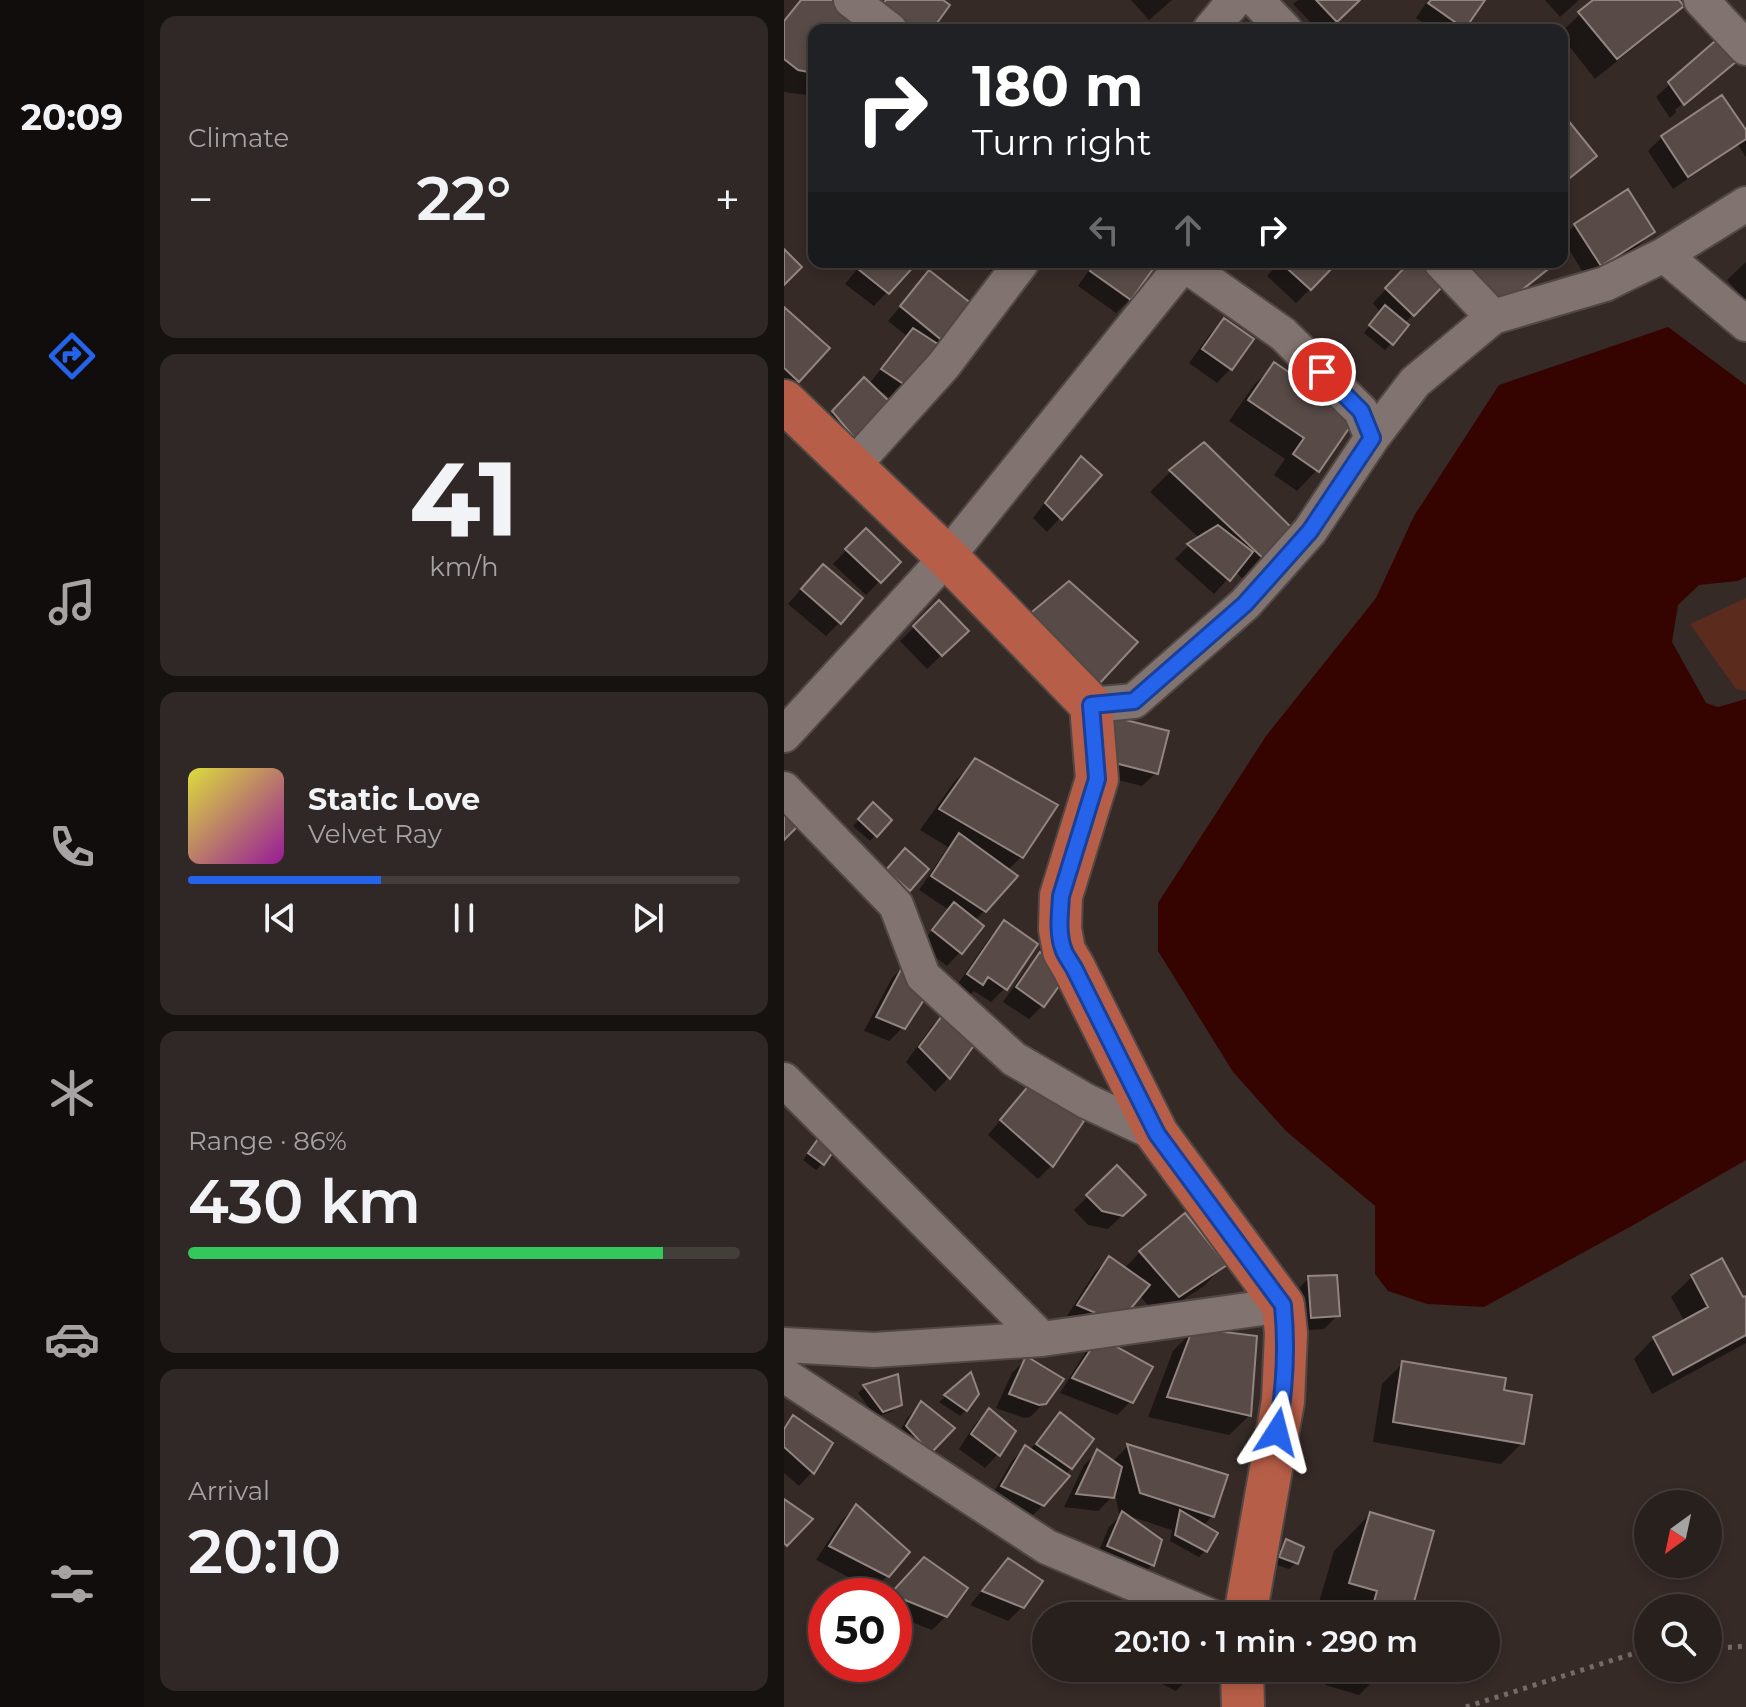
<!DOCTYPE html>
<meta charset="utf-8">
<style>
:root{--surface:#28201d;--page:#302826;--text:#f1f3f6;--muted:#a5a3a4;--line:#443e3b;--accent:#2563eb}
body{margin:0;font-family:Montserrat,sans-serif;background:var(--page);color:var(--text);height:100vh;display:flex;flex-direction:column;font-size:30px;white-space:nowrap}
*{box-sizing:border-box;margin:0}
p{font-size:26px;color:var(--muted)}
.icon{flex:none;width:44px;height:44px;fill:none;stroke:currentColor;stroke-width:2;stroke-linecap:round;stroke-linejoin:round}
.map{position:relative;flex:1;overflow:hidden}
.drawer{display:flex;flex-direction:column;gap:16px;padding:16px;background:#161210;width:640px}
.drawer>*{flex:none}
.hud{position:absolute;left:24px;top:24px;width:760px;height:244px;border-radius:16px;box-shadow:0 4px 12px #0003,0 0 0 2px var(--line);background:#202124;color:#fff;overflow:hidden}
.needle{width:52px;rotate:213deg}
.controls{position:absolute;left:850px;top:1490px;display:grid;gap:16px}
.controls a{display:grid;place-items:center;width:88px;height:88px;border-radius:50%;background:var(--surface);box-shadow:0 4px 12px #0003,0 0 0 2px var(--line);font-size:40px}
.speed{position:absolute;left:24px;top:1578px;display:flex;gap:16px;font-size:40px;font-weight:700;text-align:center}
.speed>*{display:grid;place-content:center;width:104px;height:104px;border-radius:50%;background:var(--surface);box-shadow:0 4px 12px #0003,0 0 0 2px var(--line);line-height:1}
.speed .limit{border:12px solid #d22;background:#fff;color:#111}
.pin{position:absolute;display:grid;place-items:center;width:68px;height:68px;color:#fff;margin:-34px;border:4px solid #fff;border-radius:50%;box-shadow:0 2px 8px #0007}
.me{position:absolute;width:88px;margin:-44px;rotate:9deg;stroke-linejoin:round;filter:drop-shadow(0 0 6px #0008)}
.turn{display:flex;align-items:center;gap:28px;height:168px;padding:0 32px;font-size:36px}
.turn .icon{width:104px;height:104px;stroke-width:2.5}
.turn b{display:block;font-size:56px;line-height:68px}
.lanes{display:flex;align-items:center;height:76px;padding:0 32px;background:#0003;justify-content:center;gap:40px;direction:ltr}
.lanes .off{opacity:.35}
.big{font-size:60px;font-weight:600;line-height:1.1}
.drawer .tile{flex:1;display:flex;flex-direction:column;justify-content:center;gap:12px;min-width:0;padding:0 28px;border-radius:16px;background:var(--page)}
.drawer .dial{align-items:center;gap:0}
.dial b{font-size:104px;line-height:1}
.song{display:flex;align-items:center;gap:24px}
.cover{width:96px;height:96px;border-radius:12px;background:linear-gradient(135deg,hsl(60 70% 55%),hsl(300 70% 35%))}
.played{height:8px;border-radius:4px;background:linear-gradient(90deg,var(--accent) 35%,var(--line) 35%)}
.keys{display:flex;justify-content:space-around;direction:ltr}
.heat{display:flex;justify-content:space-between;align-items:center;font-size:44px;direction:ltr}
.charge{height:12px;border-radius:6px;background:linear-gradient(90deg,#34c759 86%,var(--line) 0)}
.trip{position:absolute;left:248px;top:1602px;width:468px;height:80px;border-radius:40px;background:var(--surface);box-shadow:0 4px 12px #0003,0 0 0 2px var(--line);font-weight:600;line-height:80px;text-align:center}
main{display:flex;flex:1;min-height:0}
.tabs{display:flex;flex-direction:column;width:144px;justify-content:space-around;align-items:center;background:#100d0c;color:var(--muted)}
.tabs .icon{width:56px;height:56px}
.tabs .on{color:var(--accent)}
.tabs b{font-size:36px;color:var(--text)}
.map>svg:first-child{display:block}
.green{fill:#5b2b1e}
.water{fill:#360400}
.shadow{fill:#0007}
.building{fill:#574a47;stroke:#928480;stroke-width:2}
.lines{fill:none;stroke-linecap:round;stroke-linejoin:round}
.minor-casing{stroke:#514845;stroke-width:38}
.major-casing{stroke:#514845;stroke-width:46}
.path{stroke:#766b68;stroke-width:5;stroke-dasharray:4 6;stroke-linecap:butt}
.minor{stroke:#817370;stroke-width:34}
.major{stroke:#b65e47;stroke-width:42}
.route-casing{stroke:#184099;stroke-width:20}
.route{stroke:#2563eb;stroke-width:14}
</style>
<main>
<nav class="tabs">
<b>20:09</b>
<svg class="icon on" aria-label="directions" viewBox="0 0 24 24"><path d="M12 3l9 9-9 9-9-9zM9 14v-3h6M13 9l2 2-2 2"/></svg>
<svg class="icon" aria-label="music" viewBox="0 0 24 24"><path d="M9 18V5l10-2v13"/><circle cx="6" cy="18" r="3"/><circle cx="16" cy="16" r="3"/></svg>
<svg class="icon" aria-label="phone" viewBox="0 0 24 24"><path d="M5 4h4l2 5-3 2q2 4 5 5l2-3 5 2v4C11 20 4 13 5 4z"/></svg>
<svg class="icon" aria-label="climate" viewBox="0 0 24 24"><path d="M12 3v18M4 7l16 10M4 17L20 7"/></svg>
<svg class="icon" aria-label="car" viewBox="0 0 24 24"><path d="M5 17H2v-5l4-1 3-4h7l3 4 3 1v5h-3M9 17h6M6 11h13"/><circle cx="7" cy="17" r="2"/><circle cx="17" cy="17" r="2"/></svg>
<svg class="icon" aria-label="filters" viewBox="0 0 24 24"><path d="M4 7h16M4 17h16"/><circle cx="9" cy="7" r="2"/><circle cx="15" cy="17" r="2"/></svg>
</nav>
<section class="drawer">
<div class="tile"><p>Climate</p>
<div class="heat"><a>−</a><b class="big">22°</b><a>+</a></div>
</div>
<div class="tile dial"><b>41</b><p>km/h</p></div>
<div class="tile">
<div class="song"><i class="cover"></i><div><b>Static Love</b><p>Velvet Ray</p></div></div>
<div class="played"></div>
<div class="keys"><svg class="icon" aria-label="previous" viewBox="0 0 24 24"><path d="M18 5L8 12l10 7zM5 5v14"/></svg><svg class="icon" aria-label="pause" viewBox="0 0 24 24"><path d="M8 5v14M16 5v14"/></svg><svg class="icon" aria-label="next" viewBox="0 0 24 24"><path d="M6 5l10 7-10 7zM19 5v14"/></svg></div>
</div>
<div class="tile"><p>Range · 86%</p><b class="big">430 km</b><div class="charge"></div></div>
<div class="tile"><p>Arrival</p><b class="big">20:10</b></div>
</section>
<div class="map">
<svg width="962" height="1707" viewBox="0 0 962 1707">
<rect width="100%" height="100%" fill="#362a27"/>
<path class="green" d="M962 598V691L952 689 906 624Z"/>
<path class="water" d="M884 327 962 385V577L954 581 915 585 894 605 888 642 922 703 934 707 962 699V1160L853 1223 700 1307 643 1304 604 1291 591 1274V1206L502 1131 449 1072 374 951V903L482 736 592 598 630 516 715 385Z"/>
<path class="shadow" d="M18 0H46L30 30 29 96 0 92V20Z
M347 0H388L365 20Z
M514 0H573L543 30H534L509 4Z
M644 0H699L677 30H650L632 18Z
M761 0H795L776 17Z
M812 0H893L898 6 877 26 811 79 778 37V31Z
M939 70 891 110 892 112 886 118 872 97 886 84Z
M938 98 962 130V157L954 145 889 189 864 151 878 137Z
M843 192 868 232 854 246 803 279 778 238 791 225Z
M79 262H127L103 292 90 306 61 284Z
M193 262H226L213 275Z
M311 262H372L346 299 332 313 294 286Z
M496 262H542L526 289 512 303 483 276Z
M628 262H633L657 285 620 324 623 326 601 350 580 333 597 313 589 303Z
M962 262V301L943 280Z
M145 273 187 305 112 402 94 390 71 439 57 452 36 426 80 380 85 384 123 336 104 321Z
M0 309 14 380 0 394Z
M440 320 446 369 433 383 405 363 426 334Z
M490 365 533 470 513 491 490 475 501 459 445 421 470 385Z
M420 445 480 559 460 580 451 571 430 594 391 559 404 546 416 539 366 492 386 472Z
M298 459 315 475 263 532 249 518 284 472Z
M82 530 114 562 82 595 49 564Z
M25 580 56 622 42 636 4 604Z
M155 603 182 631 143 669 116 641Z
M317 733 372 773 358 786 306 773Z
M192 760 271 806 237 857 223 871 200 911 190 921 176 952 163 966 136 945 165 910 135 890 164 847 136 830 171 781Z
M89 805 106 820 86 841 69 826Z
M108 864 142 869 110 904 89 885Z
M220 923 221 988 207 1002 190 991 184 997 171 988 206 937Z
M257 954 259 1005 245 1019 219 1002 243 968Z
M121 965 119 1027 105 1041 80 1031 108 978Z
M163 1011 193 1037 164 1078 151 1092 122 1062 149 1025Z
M237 1095 297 1121 267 1166 254 1179 204 1135Z
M39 1134 38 1164 32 1170 19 1160Z
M333 1168 359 1195 324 1229 304 1225 290 1210Z
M356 1252 440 1265 420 1286 374 1316 355 1295 333 1322 281 1319 311 1272 325 1258 340 1269Z
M908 1277 958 1300 962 1298V1343L868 1394 850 1359 870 1338 901 1322 887 1297Z
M525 1278 554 1315 540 1329 514 1331 511 1292Z
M410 1330 466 1415 445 1435 364 1417 389 1351Z
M315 1340 347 1401 333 1415 276 1393 301 1353Z
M242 1359 260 1403 246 1417 240 1418 212 1408 228 1373Z
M619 1363 718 1392 738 1443 717 1464 589 1442 598 1384Z
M186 1375 182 1410 176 1416 155 1402Z
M81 1387 115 1404 109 1411 92 1417 74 1393Z
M137 1404 148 1449 110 1441 124 1417Z
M205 1410 214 1454 201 1468 175 1449 191 1424Z
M276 1415 287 1468 259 1505 245 1519 205 1500 228 1461 241 1447 246 1450 262 1429Z
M9 1417 28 1472 15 1486 0 1473V1427Z
M344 1446 428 1516 419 1526 421 1551 415 1557 386 1541 388 1530 342 1515 376 1541 368 1565 354 1579 311 1560 325 1527 338 1514 335 1513 331 1494 314 1511 280 1507 300 1465 314 1452 328 1462Z
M72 1507 103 1576 89 1590 32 1560 58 1520Z
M586 1514 624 1616H531L550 1551Z
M502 1542 512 1563 505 1569 490 1564 496 1548Z
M224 1561 238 1607 224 1621 186 1605 211 1575Z
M126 1573 162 1616 148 1630 110 1615V1596H106Z
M262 1635V1662L250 1651Z
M359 1668H411L405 1677 392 1691 356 1673Z
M546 1668H602L575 1695 541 1685Z"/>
<path class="building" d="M17 0H49L84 30H30V73L14 70 0 59V21Z
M102 0H159L166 5 148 30H125L95 9Z
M532 0H576L553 22Z
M647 0H701L681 29 644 3Z
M809 0H895L900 6 833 59 794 12Z
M938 35 953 61 900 105 884 82Z
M938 95 962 130V139L904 177 877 136Z
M783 119 813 156 782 181 778 176V123Z
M844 189 871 232 817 266 790 224Z
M0 249 18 267 0 285Z
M79 262H130L132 264 105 294 74 269Z
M313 262H374L347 300 306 271Z
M496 262H545L550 266 527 290Z
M626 262H636L660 285 630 316 601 288Z
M686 262H757L763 270 718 306 684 264Z
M145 270 189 305 160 342 116 306Z
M601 305 625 325 609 345 585 325Z
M0 307 46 348 15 382 0 368Z
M440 318 470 339 448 370 418 349Z
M129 328 163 350 127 389 97 369Z
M490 362 572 418 535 472 509 454 520 438 464 400Z
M80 377 107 403 72 440 48 411Z
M420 442 507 527 482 561 385 470Z
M297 456 318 475 278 520 261 503Z
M434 525 469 552 446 581 403 544Z
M82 528 117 562 97 583 61 549Z
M39 564 79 598 57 624 17 589Z
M285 581 354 642 315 684 243 616Z
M155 600 185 631 158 656 129 626Z
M330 717 385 731 374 774 319 760Z
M191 758 274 805 239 858 155 809Z
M89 802 108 820 93 837 74 819Z
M0 810 15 825 0 840Z
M175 833 234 876 202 912 147 876Z
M121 848 145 869 126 891 102 870Z
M170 902 200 926 178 954 148 930Z
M220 920 254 944 223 990 204 977 199 985 183 974Z
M256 952 285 972 260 1007 232 987Z
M121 962 145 992 121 1029 92 1017Z
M163 1009 196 1037 166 1079 135 1047Z
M251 1078 300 1121 269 1167 216 1120Z
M39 1132 55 1143 40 1165 24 1153Z
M333 1165 362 1195 339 1216 318 1211 302 1195Z
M401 1213 443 1265 395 1297 355 1251Z
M325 1256 366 1285 335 1323 293 1305Z
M938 1258 959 1297 962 1296V1335L889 1375 869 1337 924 1307 907 1275Z
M553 1275 556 1316 527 1318 524 1276Z
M409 1328 473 1336 467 1416 383 1397Z
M315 1337 369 1367 349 1403 288 1378Z
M242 1356 280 1379 262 1404 255 1405 225 1394Z
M618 1361 722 1378 720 1390 748 1395 740 1444 609 1422Z
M187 1372 195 1394 183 1411 160 1395Z
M114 1374 118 1405 99 1412 79 1385Z
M137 1401 171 1428 150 1450V1457L122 1426Z
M205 1408 232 1431 216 1456 187 1434Z
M276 1412 310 1439 288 1469 252 1444Z
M9 1415 49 1443 30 1474 0 1447V1429Z
M343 1444 444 1475 430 1517 356 1493Z
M241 1445 286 1476 260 1506 217 1486Z
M313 1449 338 1467 330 1498 292 1494Z
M0 1499 29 1519 3 1546 0 1543Z
M72 1504 126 1552 105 1577 45 1546Z
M396 1510 434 1533 423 1552 391 1535Z
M338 1511 378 1540 370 1566 323 1546Z
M586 1512 650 1531 626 1616H586L593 1591 565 1583Z
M502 1539 520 1547 514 1564 495 1557Z
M140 1557 184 1588 163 1617 106 1594Z
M224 1558 259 1581 240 1608 198 1591Z
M493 1604 516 1608 515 1616H491Z
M386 1668H413L407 1679Z"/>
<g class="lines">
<g class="minor-casing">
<path id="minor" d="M67 0 106 30
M472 0 501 30
M917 0 962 48
M426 30 451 0
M880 255 962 324
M397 262 499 334 577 411 588 438
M657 262 709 317
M68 467 160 365 238 262
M307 705 350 701 461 604 526 531 588 438 631 382 709 317 821 284 880 255 962 204
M0 735 163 557 401 262
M0 789 112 905 139 976 230 1059 302 1101 373 1134
M0 1080 258 1339
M0 1345 90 1350 258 1339 499 1305
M0 1375 263 1547 426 1616"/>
</g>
<g class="major-casing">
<path id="major" d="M0 401 163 557 307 705 313 779 277 896 276 929 280 951 290 968 373 1134 499 1305 502 1333 499 1401 461 1616
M458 1668 459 1707"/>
</g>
<path class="path" d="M924 1649 962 1646
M682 1707 848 1654 864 1653"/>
<use href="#minor" class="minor"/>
<use href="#major" class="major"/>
</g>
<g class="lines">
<g class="route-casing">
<path id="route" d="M493 1432C501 1390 503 1347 499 1305L373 1134 290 968C287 963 282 956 280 951 273 934 276 914 277 896L313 779 307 705 350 701 461 604 526 531 588 438 577 411 538 372"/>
</g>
<use href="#route" class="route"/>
</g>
</svg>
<div class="controls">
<a><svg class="needle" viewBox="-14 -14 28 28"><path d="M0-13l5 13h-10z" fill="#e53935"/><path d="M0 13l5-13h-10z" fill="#a5a3a4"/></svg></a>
<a><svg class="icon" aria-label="search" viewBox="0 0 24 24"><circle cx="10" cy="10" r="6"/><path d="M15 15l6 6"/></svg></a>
</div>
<div class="speed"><div class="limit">50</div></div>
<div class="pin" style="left:538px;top:372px;background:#d93025"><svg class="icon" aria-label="arrive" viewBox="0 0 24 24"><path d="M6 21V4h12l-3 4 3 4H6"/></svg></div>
<svg class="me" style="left:493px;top:1432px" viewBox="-20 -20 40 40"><path d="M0-17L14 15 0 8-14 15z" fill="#2563eb" stroke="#fff" stroke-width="4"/></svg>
<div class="trip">20:10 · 1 min · 290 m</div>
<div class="hud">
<div class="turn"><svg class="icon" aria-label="right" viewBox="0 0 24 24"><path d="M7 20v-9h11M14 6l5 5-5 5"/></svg><div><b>180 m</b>Turn right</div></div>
<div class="lanes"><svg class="icon off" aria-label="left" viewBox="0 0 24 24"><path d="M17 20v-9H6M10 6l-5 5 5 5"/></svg><svg class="icon off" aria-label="ahead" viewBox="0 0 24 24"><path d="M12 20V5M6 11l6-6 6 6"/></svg><svg class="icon" aria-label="right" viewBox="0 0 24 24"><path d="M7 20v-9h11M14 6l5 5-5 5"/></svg></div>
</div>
</div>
</main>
